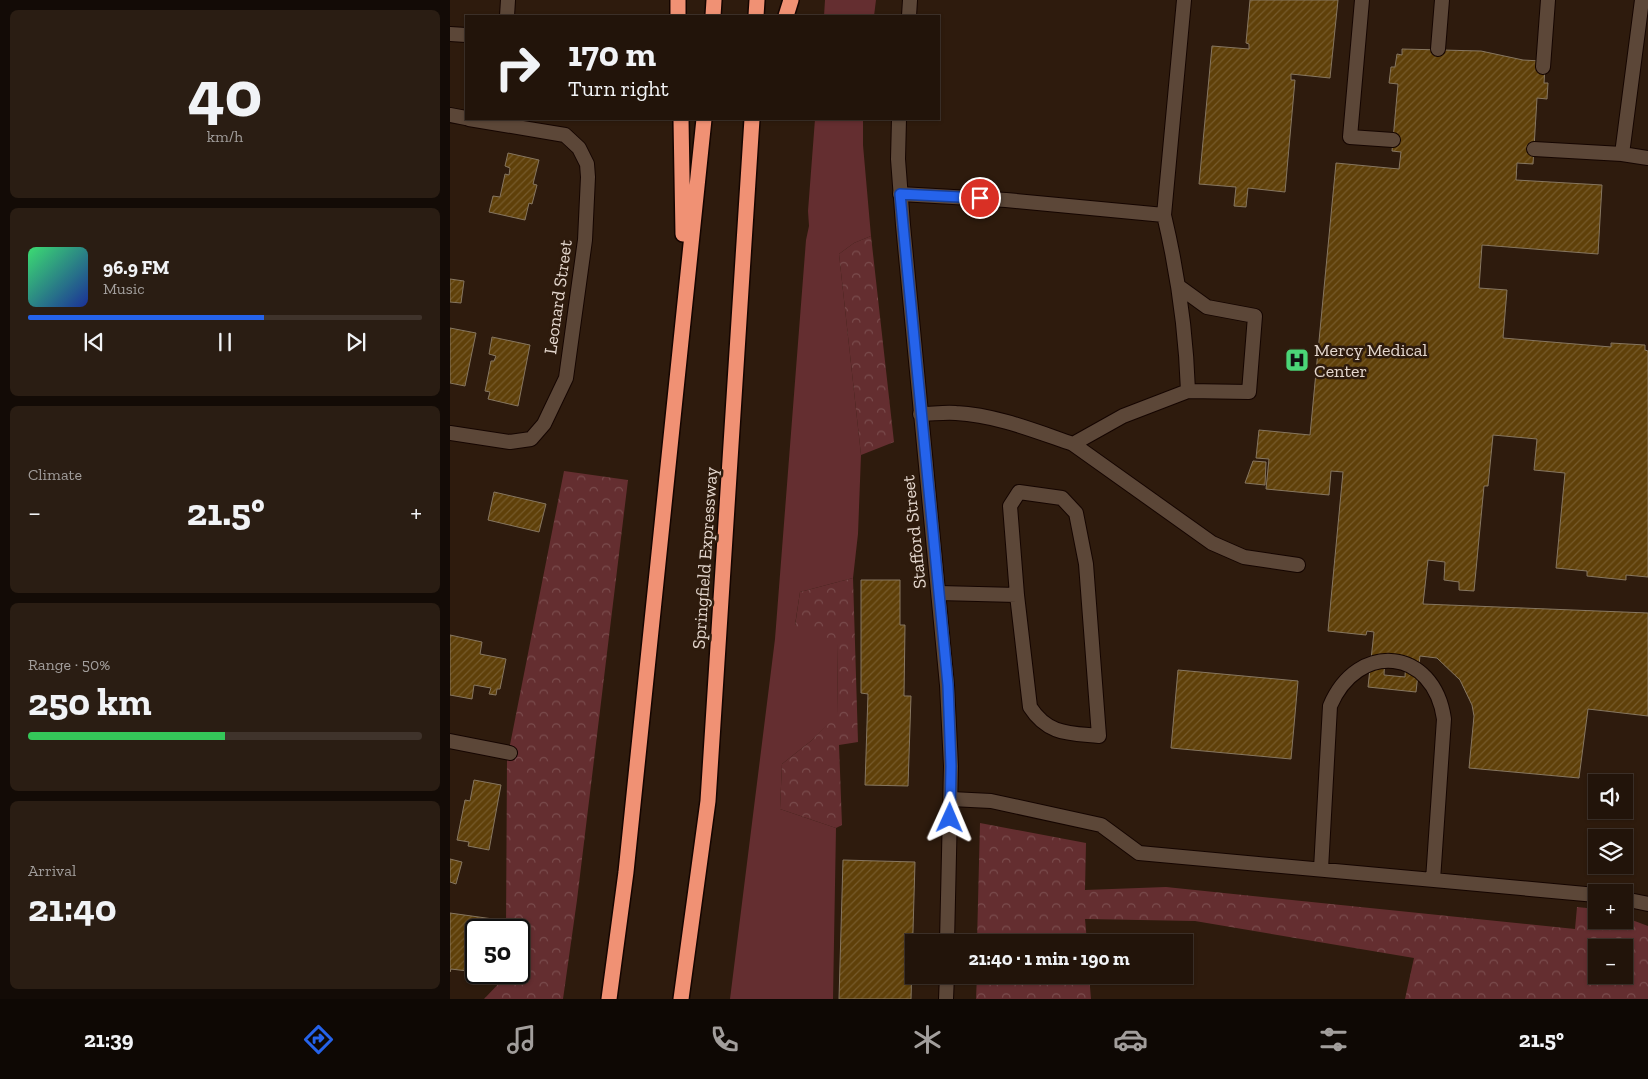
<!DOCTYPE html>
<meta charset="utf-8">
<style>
:root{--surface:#22140a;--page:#2a1d13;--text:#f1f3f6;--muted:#a29e9c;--line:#3f332b;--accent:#2563eb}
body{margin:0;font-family:"Zilla Slab",serif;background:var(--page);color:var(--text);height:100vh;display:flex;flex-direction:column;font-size:19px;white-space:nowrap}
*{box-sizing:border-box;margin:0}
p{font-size:16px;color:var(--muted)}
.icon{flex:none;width:28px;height:28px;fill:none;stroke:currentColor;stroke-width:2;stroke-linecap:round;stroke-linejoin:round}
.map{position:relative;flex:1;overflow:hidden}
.panel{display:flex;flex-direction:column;gap:10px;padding:10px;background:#130b06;width:450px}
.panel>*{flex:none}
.hud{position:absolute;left:15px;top:15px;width:475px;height:105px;border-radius:0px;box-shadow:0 1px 4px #0004,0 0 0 1px var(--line);background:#22140a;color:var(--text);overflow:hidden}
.tools{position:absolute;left:1138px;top:774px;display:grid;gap:10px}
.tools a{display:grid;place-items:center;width:45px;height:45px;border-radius:0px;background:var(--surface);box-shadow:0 1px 4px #0004,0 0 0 1px var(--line);font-size:25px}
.speed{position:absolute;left:15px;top:919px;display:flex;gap:10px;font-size:25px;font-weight:700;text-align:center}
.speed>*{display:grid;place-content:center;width:65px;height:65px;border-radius:50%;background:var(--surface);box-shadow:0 1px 4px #0004,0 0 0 1px var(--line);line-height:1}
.speed .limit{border:2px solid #111;border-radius:8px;background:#fff;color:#111}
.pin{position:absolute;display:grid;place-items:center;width:42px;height:42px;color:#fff;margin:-21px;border:2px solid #fff;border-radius:50%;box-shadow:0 1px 5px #0007}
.me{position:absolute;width:55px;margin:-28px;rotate:1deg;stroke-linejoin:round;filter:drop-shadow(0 0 4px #0008)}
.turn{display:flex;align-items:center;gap:18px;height:105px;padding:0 20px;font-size:22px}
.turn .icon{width:65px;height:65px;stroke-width:2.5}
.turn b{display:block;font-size:35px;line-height:42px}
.big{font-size:38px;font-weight:700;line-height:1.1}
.panel .widget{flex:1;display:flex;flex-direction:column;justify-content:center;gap:8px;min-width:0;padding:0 18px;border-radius:8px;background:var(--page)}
.panel .dial{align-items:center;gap:0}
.dial b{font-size:65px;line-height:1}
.song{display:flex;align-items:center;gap:15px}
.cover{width:60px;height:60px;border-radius:8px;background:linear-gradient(135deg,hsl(140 70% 55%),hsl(230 70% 35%))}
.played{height:5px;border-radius:2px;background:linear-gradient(90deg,var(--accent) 60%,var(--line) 60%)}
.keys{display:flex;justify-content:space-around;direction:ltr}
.heat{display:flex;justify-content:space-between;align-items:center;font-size:28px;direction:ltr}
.charge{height:8px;border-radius:4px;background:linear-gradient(90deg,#34c759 50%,var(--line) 0)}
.trip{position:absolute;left:455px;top:934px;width:288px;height:50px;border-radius:0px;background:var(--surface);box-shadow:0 1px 4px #0004,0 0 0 1px var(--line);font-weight:700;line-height:50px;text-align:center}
.tabs{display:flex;height:80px;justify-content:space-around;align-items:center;background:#0e0804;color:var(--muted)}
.tabs .icon{width:35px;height:35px}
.tabs .current{color:var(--accent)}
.tabs b{font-size:22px;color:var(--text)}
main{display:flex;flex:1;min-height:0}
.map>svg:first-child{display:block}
.grass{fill:#642e30}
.forest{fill:url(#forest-crowns);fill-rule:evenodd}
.building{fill:url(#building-hatch);stroke:#867660;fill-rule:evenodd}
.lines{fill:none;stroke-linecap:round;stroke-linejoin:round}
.service-casing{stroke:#150500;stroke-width:16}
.minor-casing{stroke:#150500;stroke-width:16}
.secondary-casing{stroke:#150500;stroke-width:16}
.motorway-casing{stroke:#150500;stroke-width:18}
.service{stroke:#5c4738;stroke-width:14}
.minor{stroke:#5c4738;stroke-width:14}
.secondary{stroke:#5c4738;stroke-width:14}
.motorway{stroke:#f09174;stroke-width:15}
.route-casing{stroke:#184099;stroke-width:12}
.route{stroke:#2563eb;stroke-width:9}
.labels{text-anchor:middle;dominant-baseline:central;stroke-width:5;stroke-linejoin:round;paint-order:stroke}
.street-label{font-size:18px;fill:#e4d7ce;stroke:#2e1b0d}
.poi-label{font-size:18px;fill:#e4d7ce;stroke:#2e1b0d;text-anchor:start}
</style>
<main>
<section class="panel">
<div class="widget dial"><b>40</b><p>km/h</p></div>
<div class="widget">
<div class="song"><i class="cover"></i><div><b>96.9 FM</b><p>Music</p></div></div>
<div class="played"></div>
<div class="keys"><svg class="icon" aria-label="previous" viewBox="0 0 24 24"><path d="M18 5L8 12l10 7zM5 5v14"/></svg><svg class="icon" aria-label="pause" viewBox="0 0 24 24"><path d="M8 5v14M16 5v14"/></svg><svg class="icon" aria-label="next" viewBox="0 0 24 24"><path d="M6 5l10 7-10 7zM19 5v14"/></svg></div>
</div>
<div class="widget"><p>Climate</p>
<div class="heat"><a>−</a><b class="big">21.5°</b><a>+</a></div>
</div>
<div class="widget"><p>Range · 50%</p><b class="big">250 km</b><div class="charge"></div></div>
<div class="widget"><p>Arrival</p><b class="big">21:40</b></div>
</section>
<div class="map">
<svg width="1198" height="999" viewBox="0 0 1198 999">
<defs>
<pattern id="forest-crowns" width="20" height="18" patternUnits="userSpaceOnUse" patternTransform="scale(1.25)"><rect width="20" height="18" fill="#642e30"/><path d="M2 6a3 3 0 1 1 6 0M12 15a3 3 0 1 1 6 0" fill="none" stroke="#7a4c4d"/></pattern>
<pattern id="building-hatch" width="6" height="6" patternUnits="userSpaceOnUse" patternTransform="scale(1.25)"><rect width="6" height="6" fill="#5f4009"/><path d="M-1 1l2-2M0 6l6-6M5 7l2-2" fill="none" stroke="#765b2c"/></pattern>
</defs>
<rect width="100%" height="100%" fill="#2e1b0d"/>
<path class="grass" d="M375 0H426L424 16H374Z
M365 119H413V145L421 236 404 243 389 254 411 455 408 534 403 578 350 592 345 625 387 642 388 714 361 741 332 764 330 809 386 828 383 999H280L325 639 356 240 359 226 358 211Z"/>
<path class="forest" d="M421 236 444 442 411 455 389 254 404 243Z
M114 471 178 480 127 900 113 999H34L56 976V973L69 972V930H56L57 760Z
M403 578 408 742 389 745 392 825 386 828 330 809 332 764 361 741 388 713 387 643 345 626 350 592Z
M530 823 636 843 635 890 716 887 1125 929 1127 907 1146 909V920H1174V917L1198 926V999H955L964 958 745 921 635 919 637 942H527ZM1146 948H1174V975H1146Z
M527 975H639L641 999H526Z"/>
<path class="building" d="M800 0H888L880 78 841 74V80H845L835 192 798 188 796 207 784 206 786 187 749 184 762 46 799 49V44L796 43Z
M952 49 1031 51 1073 60 1091 61 1095 67 1094 83H1098L1097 99 1087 98 1083 164 1067 163 1066 180 1152 185 1148 254 1032 245 1029 288 1057 290 1053 338 1161 347V343L1195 345V350L1198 351V577L1176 575V580L1137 576V571L1106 568 1115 473 1084 470 1087 439 1043 435 1038 486H1034L1024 591 1009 590V582L994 580 995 562 978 560 973 604 1198 613V716L1138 709 1129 778 1019 768 1024 716 1022 705 1010 680 987 658 970 656 966 692 918 687 924 632 917 631 916 635 878 631 893 472 881 471 879 495 816 489 819 459 806 458 809 430 860 435 886 163 949 169 951 152 942 151 948 84 939 83 941 67H945L947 54 952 55ZM935 655 956 656 955 677 934 675Z
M58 153 89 160 83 184 87 185 82 204 79 203 75 220 39 212 43 196 50 197 55 174 59 175 60 168 55 166Z
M0 279 14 281 11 303 0 302Z
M0 328 26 333 15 386 0 383Z
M42 337 80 345 68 406 38 399 40 392 35 391 41 361H44L46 356 39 354Z
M803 461 816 462 815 485 795 483Z
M44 492 96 504 89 532 38 520Z
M411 580H450V625H455L454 696H461L458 786 415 785 418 694 411 693Z
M0 635 32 642 30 654 56 659 50 689H47L46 695 39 694 41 688 24 685 22 699 0 695Z
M728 670 848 681 841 759 721 748Z
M24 780 51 785 39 850 18 846 19 842 7 840 15 800 20 801Z
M0 859 12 862 6 884 0 882Z
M393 860 465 862 461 999H389Z
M0 913 43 919 42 930H26V972L1 969 0 972Z"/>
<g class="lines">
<g class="service-casing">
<path id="service" d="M912 0 900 137 943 140
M0 34 16 35
M988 49 992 0
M1093 67 1098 0
M1084 149 1172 154 1198 158
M1172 154 1192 0
M450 194 556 200 714 215 734 0
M728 286 757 307 805 316 799 392 738 391
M470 414C482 414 494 412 506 413 546 415 585 431 623 444L673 416 738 391C736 331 728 274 714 215
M623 444 762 543 794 557 848 565
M489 593 567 595 560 506 569 492 612 498 626 513 636 564 649 736C619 733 598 735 580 707L567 595
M501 799 541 801 651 825 689 853 1146 895
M871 869 880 706C908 640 984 648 994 719L983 880
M1174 899 1198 904"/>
</g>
<g class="minor-casing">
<path id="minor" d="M57 16 58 0
M0 115 16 118
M0 433 60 442 81 439 94 424 116 378 135 240 138 177 137 164 129 148 115 135 19 119
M0 741 60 753"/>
</g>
<g class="secondary-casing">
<path id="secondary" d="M459 16 460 0
M449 119 448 159 453 225 497 685 501 766 497 942
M496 999 497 975"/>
</g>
<g class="motorway-casing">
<path id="motorway" d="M228 0V16
M263 16 264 0
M306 16 307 0
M336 16 341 0
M231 119 233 234
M159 999 176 872 254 119
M231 999 258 801 302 119"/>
</g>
<use href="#service" class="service"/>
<use href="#minor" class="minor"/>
<use href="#secondary" class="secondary"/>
<use href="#motorway" class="motorway"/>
</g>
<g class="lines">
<g class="route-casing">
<path id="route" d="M500 818 501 766 498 685 450 194 530 198"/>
</g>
<use href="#route" class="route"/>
</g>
<defs>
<g id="hospital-square" transform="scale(1.25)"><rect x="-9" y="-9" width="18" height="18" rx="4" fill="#4bd677" stroke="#2e1b0d"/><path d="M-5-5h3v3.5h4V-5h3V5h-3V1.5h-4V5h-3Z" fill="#111"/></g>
</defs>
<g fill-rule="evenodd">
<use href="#hospital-square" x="847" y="360"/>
</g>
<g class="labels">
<g class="street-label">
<text transform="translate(108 297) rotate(-82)">Leonard Street</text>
<text transform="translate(464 532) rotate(-96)">Stafford Street</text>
<text transform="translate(255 558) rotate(-86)">Springfield Expressway</text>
</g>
<g class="poi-label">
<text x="864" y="350">Mercy Medical<tspan x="864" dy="21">Center</tspan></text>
</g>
</g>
</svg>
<div class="tools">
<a><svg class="icon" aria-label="sound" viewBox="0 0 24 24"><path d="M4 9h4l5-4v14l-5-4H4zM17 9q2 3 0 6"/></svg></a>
<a><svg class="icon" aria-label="layers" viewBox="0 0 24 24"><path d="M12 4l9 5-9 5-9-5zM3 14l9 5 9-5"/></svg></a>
<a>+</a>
<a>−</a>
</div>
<div class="speed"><div class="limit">50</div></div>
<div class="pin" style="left:530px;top:198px;background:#d93025"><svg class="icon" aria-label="arrive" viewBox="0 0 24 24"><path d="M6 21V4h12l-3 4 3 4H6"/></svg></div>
<svg class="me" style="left:500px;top:818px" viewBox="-20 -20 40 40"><path d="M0-17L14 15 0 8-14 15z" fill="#2563eb" stroke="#fff" stroke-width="4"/></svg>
<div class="trip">21:40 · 1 min · 190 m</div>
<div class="hud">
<div class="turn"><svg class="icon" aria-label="right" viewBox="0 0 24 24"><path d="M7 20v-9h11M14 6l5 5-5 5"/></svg><div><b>170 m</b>Turn right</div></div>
</div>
</div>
</main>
<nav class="tabs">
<b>21:39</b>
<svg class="icon current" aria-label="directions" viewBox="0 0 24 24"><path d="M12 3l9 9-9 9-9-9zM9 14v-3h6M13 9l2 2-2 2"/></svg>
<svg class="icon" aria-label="music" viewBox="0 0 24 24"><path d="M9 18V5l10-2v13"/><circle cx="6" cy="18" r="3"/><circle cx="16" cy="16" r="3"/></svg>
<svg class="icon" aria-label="phone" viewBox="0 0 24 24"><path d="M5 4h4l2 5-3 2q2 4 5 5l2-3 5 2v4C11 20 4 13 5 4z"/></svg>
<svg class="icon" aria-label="climate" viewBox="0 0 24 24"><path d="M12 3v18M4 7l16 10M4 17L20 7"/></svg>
<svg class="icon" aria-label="car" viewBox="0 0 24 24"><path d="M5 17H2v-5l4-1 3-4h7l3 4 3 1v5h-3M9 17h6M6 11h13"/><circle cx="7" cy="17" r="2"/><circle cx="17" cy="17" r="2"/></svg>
<svg class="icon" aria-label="filters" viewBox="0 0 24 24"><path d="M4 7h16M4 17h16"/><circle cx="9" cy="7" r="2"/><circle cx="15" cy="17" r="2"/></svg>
<b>21.5°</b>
</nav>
